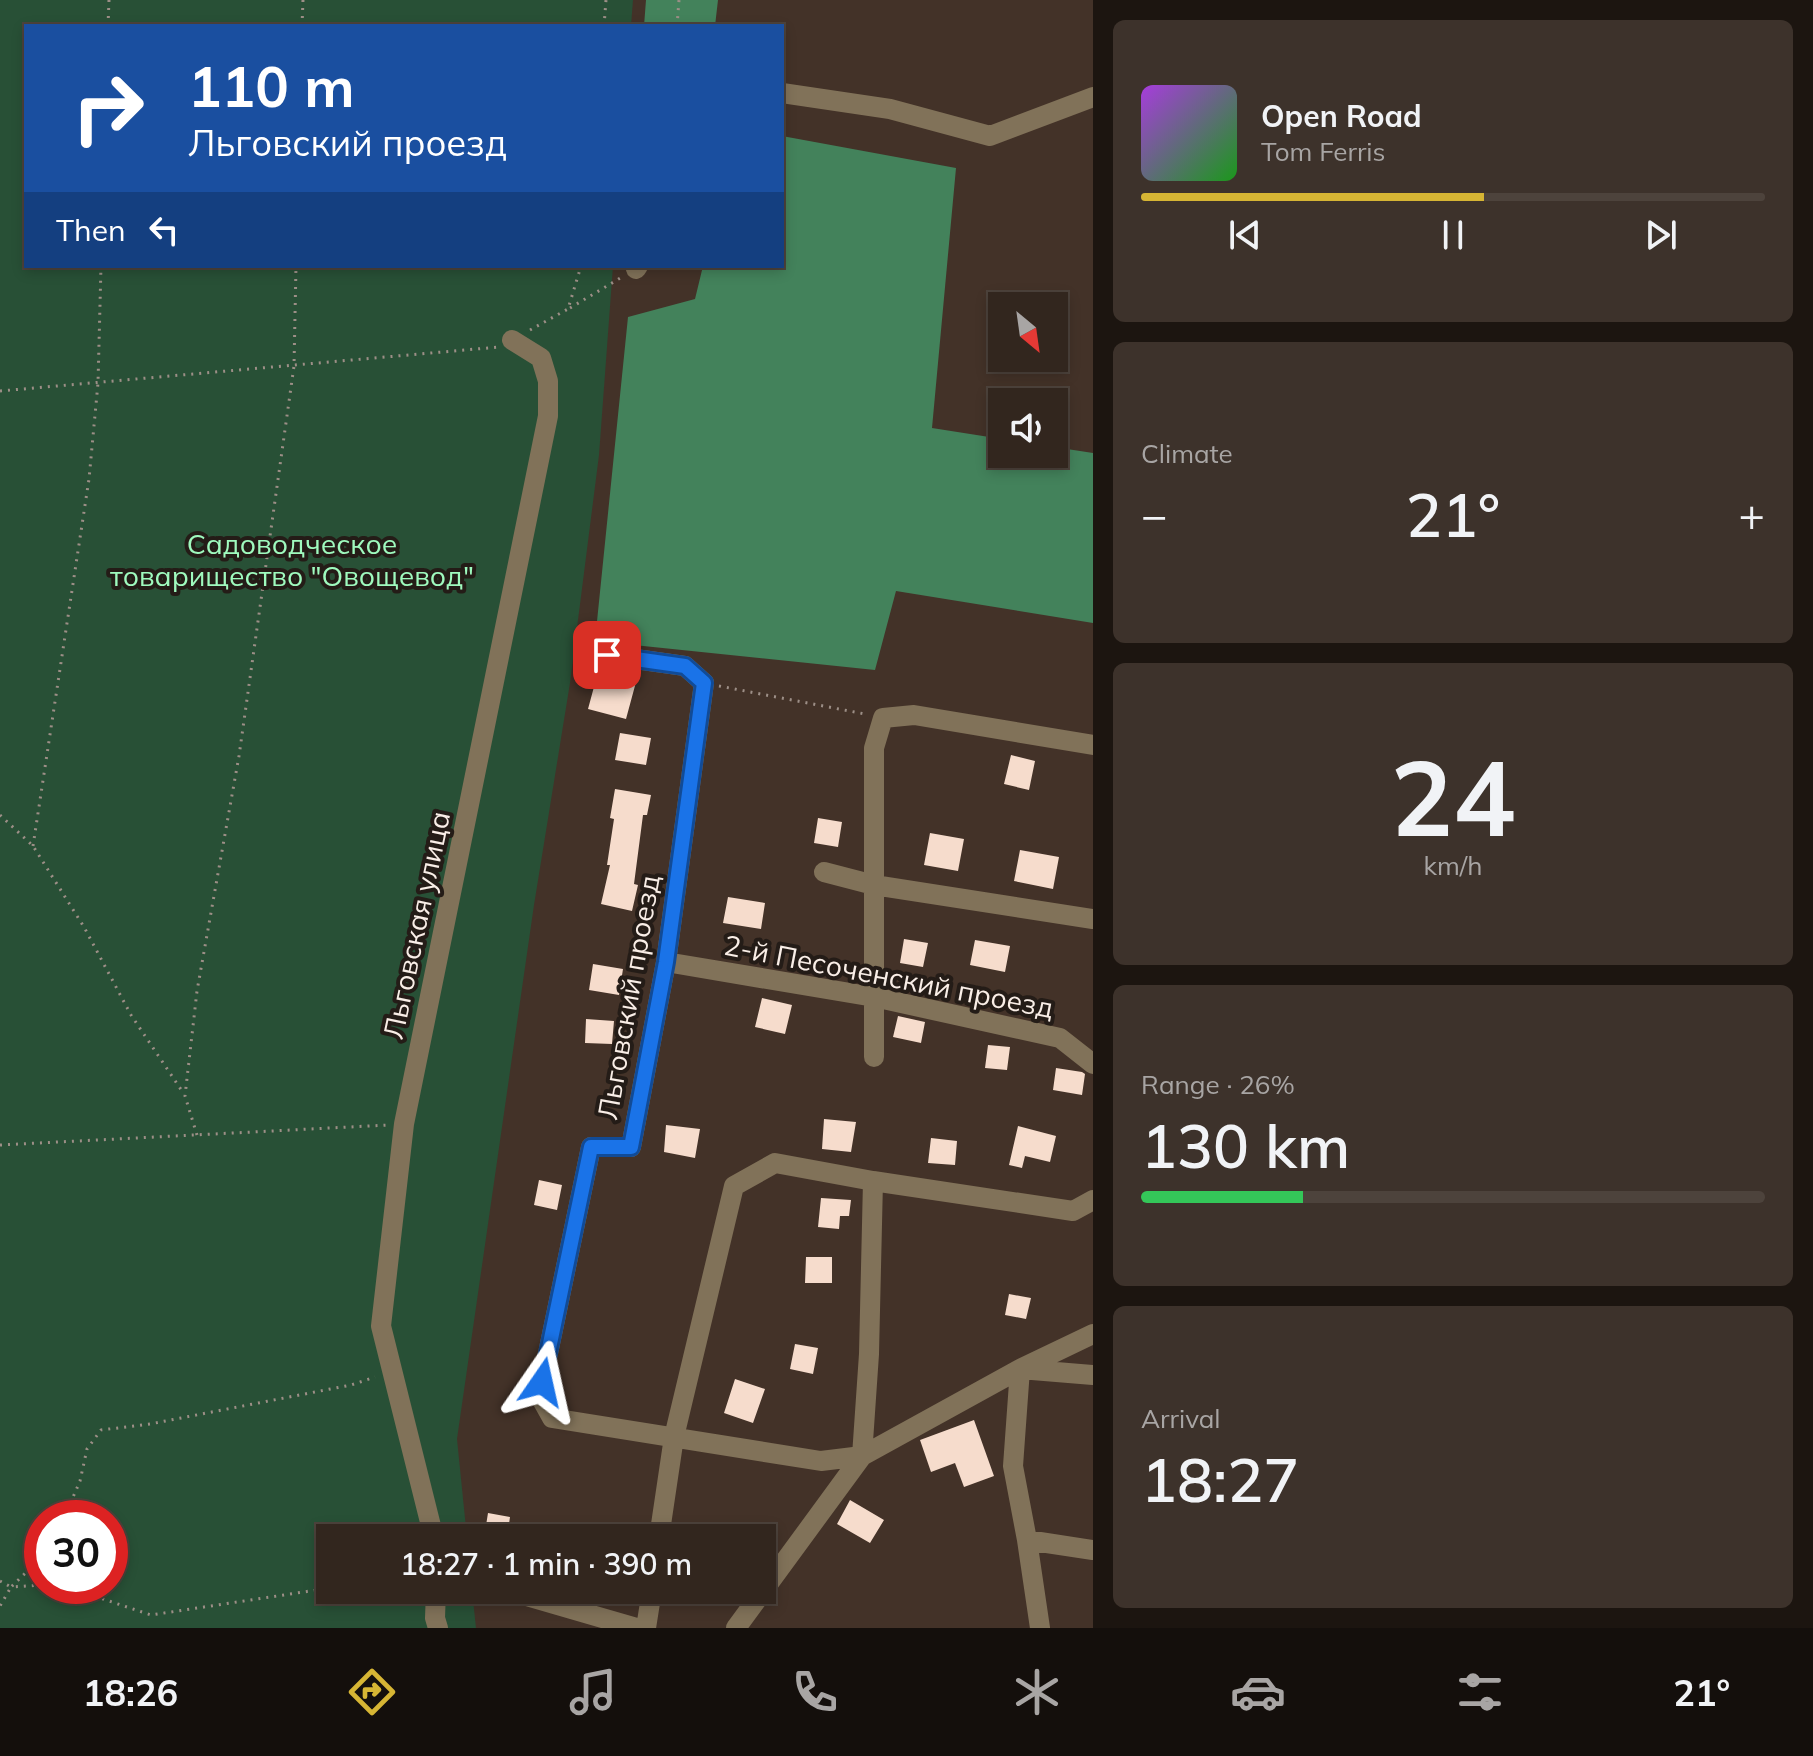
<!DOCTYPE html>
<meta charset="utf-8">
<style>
:root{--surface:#32261e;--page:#3d322b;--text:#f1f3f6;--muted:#a8a5a4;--line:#4d433c;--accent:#d6b534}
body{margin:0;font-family:Mulish,sans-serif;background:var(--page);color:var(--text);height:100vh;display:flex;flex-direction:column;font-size:30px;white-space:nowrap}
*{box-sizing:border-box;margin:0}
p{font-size:26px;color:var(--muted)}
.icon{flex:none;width:44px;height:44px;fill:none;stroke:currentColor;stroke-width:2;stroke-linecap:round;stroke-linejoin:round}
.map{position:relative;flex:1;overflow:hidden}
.sheet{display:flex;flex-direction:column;gap:20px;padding:20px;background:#1c1510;width:720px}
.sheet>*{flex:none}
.hud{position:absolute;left:24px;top:24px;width:760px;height:244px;border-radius:0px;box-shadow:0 4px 12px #0003,0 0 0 2px var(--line);background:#1a4fa0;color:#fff;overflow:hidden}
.needle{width:52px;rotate:151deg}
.fabs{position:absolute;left:988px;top:292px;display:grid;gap:16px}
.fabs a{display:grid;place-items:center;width:80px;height:80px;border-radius:0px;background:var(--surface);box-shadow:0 4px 12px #0003,0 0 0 2px var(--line);font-size:40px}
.speed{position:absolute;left:24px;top:1500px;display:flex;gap:16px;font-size:40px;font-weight:700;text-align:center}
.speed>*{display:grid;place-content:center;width:104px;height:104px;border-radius:50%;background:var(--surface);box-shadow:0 4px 12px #0003,0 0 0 2px var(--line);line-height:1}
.speed .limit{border:12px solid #d22;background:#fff;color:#111}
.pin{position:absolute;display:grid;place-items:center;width:68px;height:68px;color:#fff;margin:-34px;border-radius:16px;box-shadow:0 4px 12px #0006}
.me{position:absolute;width:88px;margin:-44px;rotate:11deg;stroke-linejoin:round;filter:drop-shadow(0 0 6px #0008)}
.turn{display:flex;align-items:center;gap:28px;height:168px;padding:0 32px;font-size:36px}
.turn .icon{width:104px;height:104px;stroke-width:2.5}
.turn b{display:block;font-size:56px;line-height:68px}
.then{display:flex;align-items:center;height:76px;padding:0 32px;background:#0003;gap:16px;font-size:30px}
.big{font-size:60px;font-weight:600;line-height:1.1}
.sheet .widget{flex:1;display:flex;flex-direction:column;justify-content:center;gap:12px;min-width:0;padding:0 28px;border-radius:12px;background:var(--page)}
.sheet .dial{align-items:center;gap:0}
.dial b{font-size:104px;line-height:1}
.song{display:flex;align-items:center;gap:24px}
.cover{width:96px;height:96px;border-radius:12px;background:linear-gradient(135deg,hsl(280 70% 55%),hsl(120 70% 35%))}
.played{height:8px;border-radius:4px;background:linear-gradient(90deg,var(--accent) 55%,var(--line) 55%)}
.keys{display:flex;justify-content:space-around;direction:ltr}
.heat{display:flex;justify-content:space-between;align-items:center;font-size:44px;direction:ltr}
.charge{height:12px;border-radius:6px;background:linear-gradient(90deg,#34c759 26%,var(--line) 0)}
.trip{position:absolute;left:316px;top:1524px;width:460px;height:80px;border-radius:0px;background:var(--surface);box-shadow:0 4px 12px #0003,0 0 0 2px var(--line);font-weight:600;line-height:80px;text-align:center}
.dock{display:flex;height:128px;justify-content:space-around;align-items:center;background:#140f0c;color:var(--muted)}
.dock .icon{width:56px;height:56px}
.dock .on{color:var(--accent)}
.dock b{font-size:36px;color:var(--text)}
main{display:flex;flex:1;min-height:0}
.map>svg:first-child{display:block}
.green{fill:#285036;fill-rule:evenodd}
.forest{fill:#43825b}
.building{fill:#f6dccc}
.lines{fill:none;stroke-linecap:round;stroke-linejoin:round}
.path{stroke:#9d8f87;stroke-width:3;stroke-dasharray:2 6;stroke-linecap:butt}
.minor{stroke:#817259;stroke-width:20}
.route-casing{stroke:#114b97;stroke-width:20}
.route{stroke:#1a73e8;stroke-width:14}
.labels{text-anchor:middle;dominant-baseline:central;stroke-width:8;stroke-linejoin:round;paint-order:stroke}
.park-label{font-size:28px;fill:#9ffabe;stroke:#241c17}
.street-label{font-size:28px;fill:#f9eee7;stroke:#241c17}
</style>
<main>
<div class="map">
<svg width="1093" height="1628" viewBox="0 0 1093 1628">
<rect width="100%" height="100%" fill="#433228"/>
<path class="green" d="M0 0H633L631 26H26V266H613L599 455 570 683 534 905 457 1439 467 1538H330V1590H472L476 1628H0ZM42 1518H110V1586H42Z"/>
<path class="forest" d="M646 0H718L715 26H644Z
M782 136 956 168 932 428 1002 439V454H1054V447L1093 453V623L896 591 875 670 595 641 628 317 695 299 703 266H782Z"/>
<path class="building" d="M598 672 636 682 626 719 588 709Z
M620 733 651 738 646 765 615 760Z
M1011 755 1035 761 1029 790 1004 784Z
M615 789 651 795 647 815H643L634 884 638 885 632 911 601 904 610 865H607L614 819 610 818Z
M818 818 842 822 838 847 814 843Z
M930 833 964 839 958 871 924 865Z
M1020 850 1059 857 1053 889 1014 881Z
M728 897 765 903 761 929 723 923Z
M904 939 928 943 923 967 900 963Z
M975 940 1010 946 1005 972 970 965Z
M593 964 623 969 619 995 589 990Z
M762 998 792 1005 785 1034 755 1027Z
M898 1016 925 1022 921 1043 893 1037Z
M586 1019 614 1021 612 1044 585 1043Z
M988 1045 1010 1047 1007 1070 985 1068Z
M1056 1068 1082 1072 1085 1074 1082 1095 1053 1090Z
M824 1119 856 1122 851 1152 822 1149Z
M666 1125 700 1129 695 1158 664 1152Z
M1018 1126 1056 1136 1050 1162 1025 1156 1022 1168 1009 1165Z
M931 1138 957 1141 955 1165 928 1163Z
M539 1180 562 1185 557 1210 534 1205Z
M821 1198 851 1200 849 1216H840L839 1229 818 1227Z
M806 1257H832V1283H805Z
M1009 1294 1031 1298 1026 1319 1005 1315Z
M795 1344 818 1348 813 1374 790 1369Z
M735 1379 765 1389 753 1423 724 1413Z
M974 1420 994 1476 964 1487 955 1463 931 1472 920 1440Z
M850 1500 884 1520 870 1543 837 1524Z
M488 1513 510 1517 507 1538H484Z"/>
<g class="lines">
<path class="path" d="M108 26 109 0
M302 26 303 0
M604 26 606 0
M677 26 679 0
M570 308 622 277
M530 330 568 309 581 266
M0 391 499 347
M719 686 865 714
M0 815 33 846 84 927 131 1015 184 1094
M33 846 89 479 98 383 101 266
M197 1135 185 1096 197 991 239 756 294 366 296 266
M0 1145 388 1125
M64 1518 80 1481 87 1449 101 1430 150 1424 351 1385 375 1377
M42 1557 11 1587 42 1585
M0 1581 11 1587 0 1606
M56 1586 85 1593 151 1615 330 1588"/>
<path class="minor" d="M782 93 890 109 990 136 1093 97
M636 269 638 266
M607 655 685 666 704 683 666 962 631 1147H591L542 1382V1400L552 1418 821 1461 862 1456 1020 1369 1093 1334
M824 872 874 885 1093 919
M666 962 874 997 1060 1038 1093 1064
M874 1057V748L883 718 914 715 1093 745
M1020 1369 1013 1466 1027 1540 1040 1628
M1020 1369 1093 1375
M862 1456 869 1354 873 1181
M434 1538 381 1326 404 1124 548 416V381L541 358 512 340
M659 1538 674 1437 734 1186 775 1163 873 1181 1073 1211 1093 1200
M1027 1540 1093 1550
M436 1590 435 1618 438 1628
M509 1591 637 1628
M646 1628 652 1590
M736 1628 862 1456"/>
</g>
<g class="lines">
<g class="route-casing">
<path id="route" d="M542 1382 591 1147H631L666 962 704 683 685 666 607 655"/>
</g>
<use href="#route" class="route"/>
</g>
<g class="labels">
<g class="park-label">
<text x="292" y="543">Садоводческое<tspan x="292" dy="32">товарищество "Овощевод"</tspan></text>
</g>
<g class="street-label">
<text transform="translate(416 925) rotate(-78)">Льговская улица</text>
<text transform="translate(889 976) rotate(11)">2-й Песоченский проезд</text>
<text transform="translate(628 997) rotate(-80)">Льговский проезд</text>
</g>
</g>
</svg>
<div class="fabs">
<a><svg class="needle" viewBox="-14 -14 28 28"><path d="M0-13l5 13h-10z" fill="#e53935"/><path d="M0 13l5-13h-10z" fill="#a8a5a4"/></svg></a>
<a><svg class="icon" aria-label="sound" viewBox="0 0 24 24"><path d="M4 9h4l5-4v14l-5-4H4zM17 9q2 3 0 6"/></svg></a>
</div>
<div class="speed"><div class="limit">30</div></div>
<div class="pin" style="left:607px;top:655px;background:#d93025"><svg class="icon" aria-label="arrive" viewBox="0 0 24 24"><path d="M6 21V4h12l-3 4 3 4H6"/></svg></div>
<svg class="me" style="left:542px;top:1382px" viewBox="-20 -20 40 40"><path d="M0-17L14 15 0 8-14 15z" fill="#1a73e8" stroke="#fff" stroke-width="4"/></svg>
<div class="trip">18:27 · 1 min · 390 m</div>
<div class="hud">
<div class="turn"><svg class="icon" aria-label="right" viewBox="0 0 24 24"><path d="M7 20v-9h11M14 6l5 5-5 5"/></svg><div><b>110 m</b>Льговский проезд</div></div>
<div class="then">Then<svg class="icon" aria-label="left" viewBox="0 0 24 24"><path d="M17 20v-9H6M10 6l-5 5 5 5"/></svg></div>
</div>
</div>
<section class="sheet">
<div class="widget">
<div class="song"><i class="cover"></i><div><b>Open Road</b><p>Tom Ferris</p></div></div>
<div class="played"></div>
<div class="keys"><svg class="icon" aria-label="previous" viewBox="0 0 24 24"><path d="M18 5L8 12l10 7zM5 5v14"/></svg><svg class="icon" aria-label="pause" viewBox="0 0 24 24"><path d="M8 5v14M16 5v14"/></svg><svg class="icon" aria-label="next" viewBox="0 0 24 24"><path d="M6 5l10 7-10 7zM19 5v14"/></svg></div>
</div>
<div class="widget"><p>Climate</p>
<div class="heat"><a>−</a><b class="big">21°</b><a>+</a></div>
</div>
<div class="widget dial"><b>24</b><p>km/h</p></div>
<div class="widget"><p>Range · 26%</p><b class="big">130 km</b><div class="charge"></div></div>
<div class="widget"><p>Arrival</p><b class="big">18:27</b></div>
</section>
</main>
<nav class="dock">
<b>18:26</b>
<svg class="icon on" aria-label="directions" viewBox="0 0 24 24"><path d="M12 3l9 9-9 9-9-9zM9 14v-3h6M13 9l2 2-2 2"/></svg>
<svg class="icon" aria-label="music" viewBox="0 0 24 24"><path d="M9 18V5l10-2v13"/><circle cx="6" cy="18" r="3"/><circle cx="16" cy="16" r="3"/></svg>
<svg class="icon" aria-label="phone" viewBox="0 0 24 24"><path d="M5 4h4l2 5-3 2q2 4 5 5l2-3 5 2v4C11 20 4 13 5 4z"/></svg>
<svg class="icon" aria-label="climate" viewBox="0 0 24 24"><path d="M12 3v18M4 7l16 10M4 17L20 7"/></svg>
<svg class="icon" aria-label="car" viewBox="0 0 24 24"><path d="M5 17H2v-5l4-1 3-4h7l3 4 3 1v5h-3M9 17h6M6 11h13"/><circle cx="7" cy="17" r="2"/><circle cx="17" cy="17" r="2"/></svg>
<svg class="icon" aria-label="filters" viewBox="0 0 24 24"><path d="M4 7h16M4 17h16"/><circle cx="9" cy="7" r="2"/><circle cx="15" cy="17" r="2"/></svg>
<b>21°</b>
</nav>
